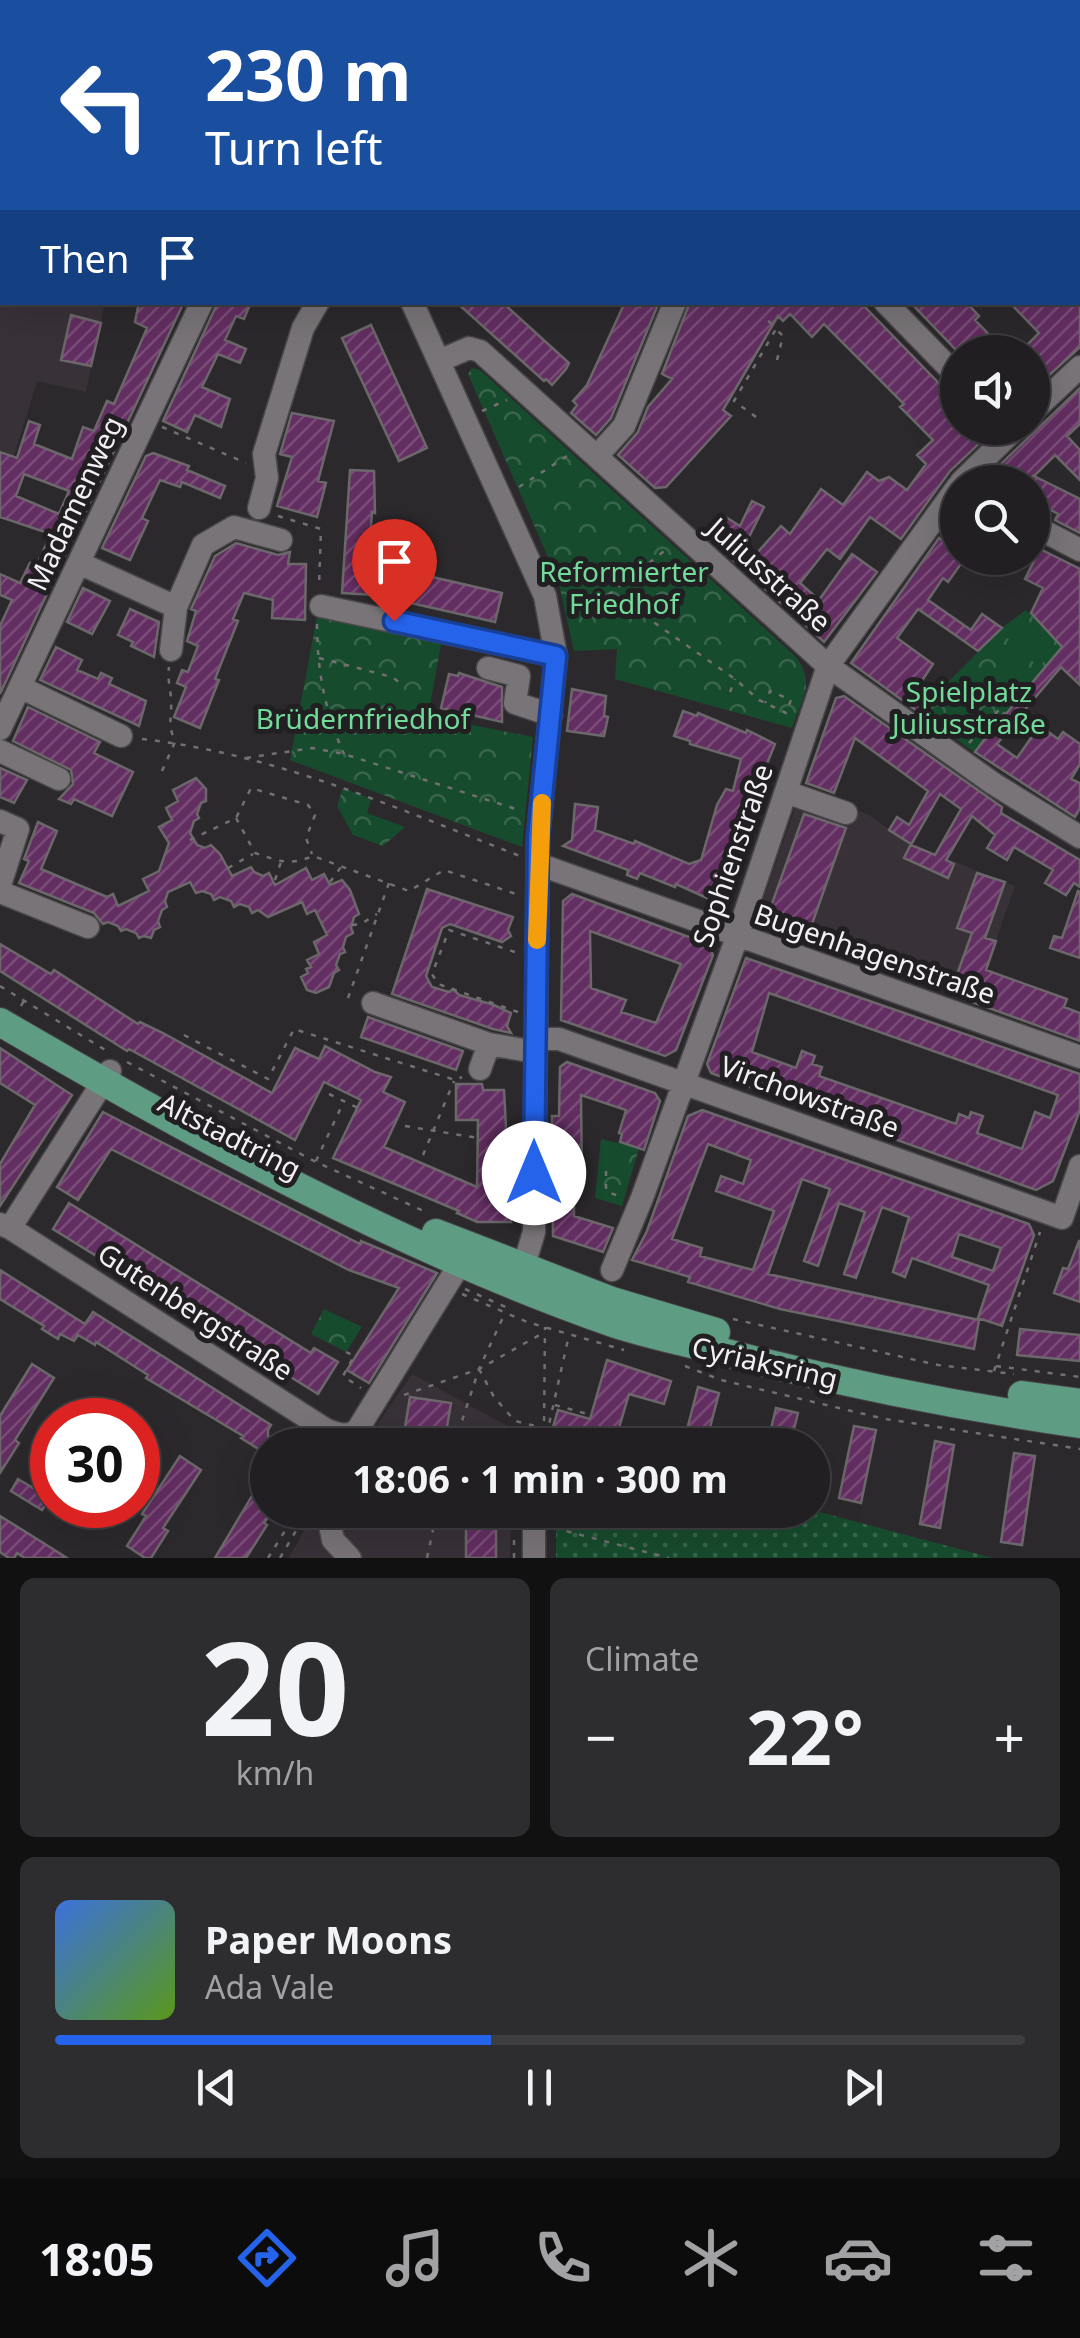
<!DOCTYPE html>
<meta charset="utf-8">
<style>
:root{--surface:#211f21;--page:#2d2c2e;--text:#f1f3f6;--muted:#a2a2a5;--line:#3e3d3f;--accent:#2563eb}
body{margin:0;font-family:"Noto Sans",sans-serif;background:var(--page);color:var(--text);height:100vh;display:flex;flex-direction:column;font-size:38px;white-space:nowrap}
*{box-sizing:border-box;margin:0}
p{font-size:32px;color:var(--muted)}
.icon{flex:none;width:55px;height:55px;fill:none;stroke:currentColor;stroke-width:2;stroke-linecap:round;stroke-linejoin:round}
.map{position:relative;height:1558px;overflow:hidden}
.drawer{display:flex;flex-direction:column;gap:20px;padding:20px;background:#121112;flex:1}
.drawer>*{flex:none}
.hud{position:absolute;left:0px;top:0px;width:1080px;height:305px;box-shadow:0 10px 40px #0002,0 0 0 2px var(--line);background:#1a4fa0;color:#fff;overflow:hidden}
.controls{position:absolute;left:940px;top:335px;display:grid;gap:20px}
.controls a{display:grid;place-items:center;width:110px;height:110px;border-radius:50%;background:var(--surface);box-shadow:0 10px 40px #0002,0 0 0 2px var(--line);font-size:50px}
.speed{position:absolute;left:30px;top:1398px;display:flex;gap:20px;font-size:50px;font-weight:700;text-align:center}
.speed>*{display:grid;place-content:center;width:130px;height:130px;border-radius:50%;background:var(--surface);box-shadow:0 10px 40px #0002,0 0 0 2px var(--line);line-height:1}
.speed .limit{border:15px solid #d22;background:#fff;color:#111}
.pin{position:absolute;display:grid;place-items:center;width:85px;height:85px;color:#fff;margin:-102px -42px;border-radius:50% 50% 50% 0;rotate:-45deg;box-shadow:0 0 10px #0007}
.pin .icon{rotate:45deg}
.me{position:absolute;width:110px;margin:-55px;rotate:0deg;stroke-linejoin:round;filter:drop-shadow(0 0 8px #0008)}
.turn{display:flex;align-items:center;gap:35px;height:210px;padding:0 40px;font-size:45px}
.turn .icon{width:130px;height:130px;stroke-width:2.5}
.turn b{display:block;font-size:70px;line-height:85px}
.then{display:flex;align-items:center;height:95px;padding:0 40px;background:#0003;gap:20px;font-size:38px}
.big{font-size:75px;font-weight:700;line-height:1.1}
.drawer .card{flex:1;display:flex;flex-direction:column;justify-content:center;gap:15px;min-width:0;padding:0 35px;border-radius:15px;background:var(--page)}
.drawer .dial{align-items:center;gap:0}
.dial b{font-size:130px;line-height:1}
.song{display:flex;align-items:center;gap:30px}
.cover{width:120px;height:120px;border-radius:15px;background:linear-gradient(135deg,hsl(220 70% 55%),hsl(90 70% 35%))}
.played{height:10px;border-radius:5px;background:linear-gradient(90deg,var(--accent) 45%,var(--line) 45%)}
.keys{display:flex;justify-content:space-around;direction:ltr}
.heat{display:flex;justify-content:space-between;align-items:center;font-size:55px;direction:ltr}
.drawer .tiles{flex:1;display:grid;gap:20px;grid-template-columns:1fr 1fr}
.card:last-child{grid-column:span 2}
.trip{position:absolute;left:250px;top:1428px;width:580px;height:100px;border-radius:50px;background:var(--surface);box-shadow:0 10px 40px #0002,0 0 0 2px var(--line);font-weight:700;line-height:100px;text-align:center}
.tabs{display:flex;height:160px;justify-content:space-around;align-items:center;background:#0d0c0d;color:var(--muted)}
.tabs .icon{width:70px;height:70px}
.tabs .current{color:var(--accent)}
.tabs b{font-size:45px;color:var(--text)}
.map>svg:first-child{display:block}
.built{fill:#393138}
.grass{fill:url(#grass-dots)}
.forest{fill:url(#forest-crowns)}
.pitch{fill:#174b2d}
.building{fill:url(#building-hatch);stroke:#6b676a;stroke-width:2.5;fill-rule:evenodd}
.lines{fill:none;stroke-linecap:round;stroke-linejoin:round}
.minor-casing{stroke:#494749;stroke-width:25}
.major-casing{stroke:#494749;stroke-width:30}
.path{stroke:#727072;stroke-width:2.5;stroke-dasharray:5 8;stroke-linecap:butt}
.minor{stroke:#787477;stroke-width:22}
.major{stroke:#5e9d84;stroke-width:28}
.route-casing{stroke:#184099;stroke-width:25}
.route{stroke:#2563eb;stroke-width:18}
.slow{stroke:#f59e0b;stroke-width:18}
.labels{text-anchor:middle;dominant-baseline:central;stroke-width:10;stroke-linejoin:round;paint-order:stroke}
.street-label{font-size:28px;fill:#f2f0f2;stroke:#221f22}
.park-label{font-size:28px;fill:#72db9a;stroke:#221f22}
</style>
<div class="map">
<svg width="1080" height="1558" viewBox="0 0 1080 1558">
<defs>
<pattern id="grass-dots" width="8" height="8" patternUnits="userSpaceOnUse" patternTransform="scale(2.5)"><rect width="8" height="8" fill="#174b2d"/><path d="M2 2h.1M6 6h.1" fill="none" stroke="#39654c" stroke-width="1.8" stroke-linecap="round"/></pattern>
<pattern id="forest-crowns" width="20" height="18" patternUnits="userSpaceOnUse" patternTransform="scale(2.5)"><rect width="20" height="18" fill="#174b2d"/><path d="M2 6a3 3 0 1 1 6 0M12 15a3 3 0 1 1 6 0" fill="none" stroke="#39654c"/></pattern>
<pattern id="building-hatch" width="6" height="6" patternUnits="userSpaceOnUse" patternTransform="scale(2.5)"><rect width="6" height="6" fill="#632e61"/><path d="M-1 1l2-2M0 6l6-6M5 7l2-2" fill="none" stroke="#7a4d78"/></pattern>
</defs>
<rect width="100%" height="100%" fill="#2c292c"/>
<path class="built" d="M0 268 2 302 105 303 86 392 37 381 0 502Z
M801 791 867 814 911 844 1015 886 974 1003 754 926Z
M412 1374 511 1428V1445H363Z
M315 1510H511L510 1558H289Z"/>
<path class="grass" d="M556 1510H812L993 1558H556Z"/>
<path class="forest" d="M472 368 480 370 794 655C817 682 802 698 792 728L615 679 617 649 574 651 558 580 468 374Z
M1026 610 1063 648 974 752 918 712 1002 628Z
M318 611 442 639 428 716 533 737 522 847 290 760Z
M343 788 371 799 367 813 405 827 383 846 353 835 337 806Z
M601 1139 639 1148 622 1206 595 1198Z
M324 1309 362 1327 346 1352 311 1334Z"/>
<path class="pitch" d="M1024 617 1056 648 1039 667 1005 636Z"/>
<path class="building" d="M139 302H184L0 694V626L12 600 0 595V574L20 583 30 563 36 566 51 534 0 517V452L17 458 29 421 40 425 34 444 72 459 83 427 94 431 107 401 114 404 147 328 135 322ZM24 474 69 491 59 514 16 496Z
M218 302H251L244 319 236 316 225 340 246 349 240 363 218 354 202 387 230 399 221 427 195 415 187 432 163 421Z
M456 302H502L569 363 566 369 552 385 546 379 544 381Z
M625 302 640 307 642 302H648L657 307 611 418 596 435 571 413 577 405 573 401 587 385Z
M690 302H860L958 403V428H982L986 431V437L950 471 901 539 870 517 840 559 827 549 800 583 819 600 852 554 877 572 824 642 743 569 781 526 790 534 821 489 843 505 867 472 879 481 889 477 907 490 926 464 917 455 933 440 900 407 904 404 824 324 812 337 790 314 783 321 778 316 723 410 731 416 666 487 655 488 618 455 638 432 648 407 672 379 662 374Z
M910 302H966L979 316 975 320 1006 352H958Z
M1009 302H1080V347L1032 391V352H1020L1039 333Z
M71 315 101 323 91 366 61 360Z
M371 325 427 448 399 461 342 338Z
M1080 388V424L1067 436 1080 450V480L1055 455 1034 476 1080 499V533L1055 520 1058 514 1049 509 1045 514 1032 508V477L1027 482H982Z
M292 413 334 421 318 481 326 483 317 517 277 506 292 457 280 454Z
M153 453 189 466 187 470 225 486 220 498 182 482 180 487 160 480 142 518 148 521 130 560 102 548 146 456Z
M350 470 374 471 375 513 372 512 369 554H372L371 563 502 593 495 622 375 595 342 593Z
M752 501 764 507 736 563 707 536 724 516 740 526Z
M939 538 958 551V558H965L948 582 943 578 928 600 971 630 982 614 1002 628 978 651 918 609 897 638 933 664 921 682 930 692 917 711 851 663Z
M236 543 278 555 290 552 288 564H306L305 620 272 618 273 600 244 593 233 619 238 621 215 679 219 680 200 728 174 717 186 687 177 683 182 670 188 672 198 646 187 641 196 611 191 609 215 556Z
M1040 549 1080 569V685L1061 667 1022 713 1058 739 1063 732 1080 744V764L1071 779 1080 783V808L1075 817 975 752 1004 713 1006 714 1062 647 1031 613 1043 588 1025 579ZM1012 725 1031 738 1017 758 997 744Z
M83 588 110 601 92 634 67 622Z
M130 609 159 622 154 657 131 646 133 642 118 635Z
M56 647 82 660 77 670 98 679 101 673 112 678 109 684 146 701 139 726 40 680Z
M459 673 502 687V722L441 708 449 674 458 676Z
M572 689 606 696 604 716 608 717 604 736 567 731Z
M844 696 1002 807 1001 813 1080 860V887L1074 883 1066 895 1045 883 1053 870 1014 847 1007 860 987 848 995 835 972 816 946 860 954 864 948 878 904 858 911 844 889 830 897 817 909 825 928 791 855 738 834 793 806 783 836 698ZM940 794 961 809 935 855 911 845Z
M28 707 100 742 94 753 133 772 112 816 74 799 71 804 59 799 73 784 71 770 13 741Z
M683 711 697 716 698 713 746 733 747 730 775 744 746 815 749 816 733 850 725 884 722 883 719 892 707 898 676 884 675 887 640 873 637 879 627 875 628 870 563 846 572 840 575 804 598 807 595 830 634 844 635 841 689 864 701 860 717 805 726 789 733 791 741 759 690 744V741L674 736Z
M0 768 27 780 14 803 0 797Z
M196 778 206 789V801L201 803 197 814 199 818 194 821 190 833 197 845 205 848 211 845 220 854 232 876 251 867 254 872 263 876 269 873 275 885 306 868 312 880 324 874 330 885 342 880 350 890 359 914 354 917 351 928 353 933 346 937 343 947 345 952 340 954 336 965 339 970 334 973 329 987 316 993 307 990 301 977 308 973 306 969 311 967 307 960 319 954 314 942 327 935 315 910 307 914 302 902 268 917 258 910 252 913 249 907 240 904 234 907 231 901 220 897 214 900 211 894 202 891 196 893 190 882 168 892 165 901 167 907 162 910 158 921 160 927 154 930 151 938 144 936 139 938 136 933 126 929 121 931 118 926 108 922 103 924 94 913 19 883 29 861 24 859 38 822 57 831 41 869 107 897 113 894 118 906 149 891 143 879 159 871 169 843 159 827 172 820 166 808 178 801 173 790Z
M804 814 846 828 806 941 764 926Z
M977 873 1005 882 985 938 996 941 986 970 1067 999 1064 1007 1080 1013V1041L950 994 972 933 957 928Z
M427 889 513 917 508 930 511 936 502 942 450 924 442 928 426 976 432 987 449 992 453 989 459 995 494 1005 511 1013 507 1026 511 1033 493 1029 392 994Z
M1078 891 1080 892V958L1050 948 1054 936 1062 938Z
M572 894 708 944 713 955 676 1050 665 1056 561 1020 563 901ZM590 931 681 964 656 1023 621 1012 626 1000 591 988Z
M0 944 51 974 54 970 138 1024 140 1022 163 1033 272 1093 295 1048 319 1059 325 1046 375 1072 391 1077 383 1092 405 1102 384 1147 477 1187 478 1120H456V1084H482L483 1090H504L511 1222H477L457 1213 459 1211 333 1158 361 1100 324 1082 295 1140 129 1049 127 1051 0 971Z
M746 958 1080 1074V1110L1053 1181 1036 1190 711 1073 707 1064ZM769 993 1058 1095 1050 1118 1035 1112 1022 1149 977 1133 983 1116 971 1112 969 1118 959 1114 956 1124 819 1076 822 1067 812 1064 815 1056 802 1051 796 1068 752 1052Z
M368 1017 463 1051 456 1070 361 1037Z
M0 1048 72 1095 0 1206V1164L35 1105 0 1083Z
M567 1062 655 1093 660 1101 644 1150 620 1142 622 1134 619 1133 626 1110 581 1095 582 1182H580V1190H574V1216L613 1228 603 1252 553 1236 552 1116H559L560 1067Z
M702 1110 1029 1224 1034 1235 1002 1326 978 1318 989 1285 912 1258 905 1277 893 1272 909 1217 882 1207 856 1278 844 1274 865 1212 839 1203 818 1266 804 1261 830 1189 802 1179 768 1274 979 1320 974 1349 780 1309 688 1282 690 1277 632 1260 647 1231 688 1116ZM708 1144 751 1160 743 1184 721 1176 716 1191 774 1211 753 1270 700 1256 702 1248 672 1239ZM959 1234 1001 1248 993 1271 952 1257Z
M103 1112 360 1244 361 1241 437 1273 369 1383 347 1370 399 1288 349 1270 111 1149 78 1200 57 1187Z
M69 1203 311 1353 314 1348 338 1362 318 1394 53 1229Z
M1079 1241H1080V1302L1054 1293 1063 1268 1068 1269Z
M0 1270 85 1324 93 1312 271 1425 268 1430V1455L241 1438 243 1436 146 1378 148 1375 96 1342 95 1345 78 1335 74 1341 60 1334 58 1339 42 1329 44 1326 0 1299Z
M1020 1329 1080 1335V1361L1017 1355Z
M607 1360 671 1381 664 1404 629 1394 614 1445H589L551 1434 558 1410 590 1419Z
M32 1364 54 1378 15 1440 19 1443 0 1473V1416Z
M698 1387 719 1393 707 1439 705 1445H683Z
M410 1397 451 1403 444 1445 429 1442 426 1445H402Z
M776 1408 798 1413 790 1445H767Z
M854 1426 876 1430 861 1503 839 1498Z
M935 1441 954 1445 940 1528 920 1524Z
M1014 1453 1035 1456 1022 1545 1001 1542Z
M180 1456 201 1470 163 1528 168 1531 151 1558H145L127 1546 146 1516 142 1514Z
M268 1469V1517L264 1523 267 1525 246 1558H215Z
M18 1479 50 1498 42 1510 11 1491Z
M466 1510H496V1558H466Z
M0 1516 45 1544 67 1558H25L17 1553 14 1558H9L0 1552Z"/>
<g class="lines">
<g class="minor-casing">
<path id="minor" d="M351 0 353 2
M483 0 488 2
M825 0V2
M213 2 228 0
M533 2 542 0
M0 134H2
M412 302 545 596 556 656 538 837 534 1232 519 1282
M885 302 958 377
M439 361 469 348 480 351 828 666 994 784 1080 837
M1032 412 1080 367
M597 456 624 426 675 302
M961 482 1016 428
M259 508 267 478 264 454 303 328 318 302
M1032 525 1080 550
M79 563 176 607 203 545 234 527 281 540
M321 606 556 656
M171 650 176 607
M488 668 519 676 515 703 551 715
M20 687 121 736
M0 729 202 302
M0 751 59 779
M786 792 846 813
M0 821 18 829 0 885
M538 864 1080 1057
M0 892 88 927
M373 1003 489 1044 535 1052
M535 1039H559L1062 1218 1080 1166
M480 1069 489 1044
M0 1224 10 1228 325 1429C339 1435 348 1438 360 1428
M10 1228 110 1071
M612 1270 642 1198 737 937 828 666 958 486
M353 1437 461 1262
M327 1510 333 1540 350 1558
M534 1558V1510"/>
</g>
<g class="major-casing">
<path id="major" d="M0 1022C195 1136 399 1248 613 1323 646 1334 681 1341 715 1350 835 1382 957 1406 1080 1424
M436 1233 612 1301 716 1332
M1022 1395 1080 1403"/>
</g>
<path class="path" d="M152 0 153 2
M172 2 188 0
M456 2 459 0
M934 2 935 0
M777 360 783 336 777 330
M482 411 507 400
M756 417 734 401 776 329 765 317
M162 427 246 463
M519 487 567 456
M278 516 321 529 319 586
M624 581 649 619 735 679 759 700 786 713 791 700 770 691 765 703
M588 611 668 548
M317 624C317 670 325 712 344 754
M319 658 392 677 403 685
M730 692 735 679
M981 692 986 686
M142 739C275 754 396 808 520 856
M969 743 1006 702
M246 758 312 748 344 754 522 811
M162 771 175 742C167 721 172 721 171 701 171 689 167 680 169 667
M747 785 764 791
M236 818 255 853C279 861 289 866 313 856L409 891 444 870 519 895
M190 840 236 818 251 788 308 805 315 815 306 838 312 854
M228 868 253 854
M729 877 726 884 732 887
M275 880 281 862
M330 882 341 867
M713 895 719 907
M352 925 361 924 377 914
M0 986 107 1051
M348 998 389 883
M21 1006 26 997
M518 1012 438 984 432 974 449 930 518 953
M184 1035 268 1079 294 1029 455 1080 462 1077
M127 1062 316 1162 428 1213
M329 1094 358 1108
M405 1126 478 1138
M423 1155 454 1081
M316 1161 344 1101
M606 1171V1191L623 1198
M465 1289 508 1308
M462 1294 527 1322 624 1350
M733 1319 938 1365 1014 1374
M346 1352 354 1356 343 1376 361 1388
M685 1366 721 1380 885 1419 1080 1449
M996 1366 1080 1377
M479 1369 494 1397 515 1421 548 1429 569 1335
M994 1371 1040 1232
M404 1395 479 1369 543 1333
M555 1405 591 1415
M107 1420 113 1411 127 1420
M138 1427 147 1433
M454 1445 479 1369 505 1313
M515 1445V1422
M535 1445 544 1427 545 1327
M545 1445 548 1429
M54 1505 89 1527
M554 1528 669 1558
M268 1558 298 1510
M280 1558 307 1512
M427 1558 437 1511
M514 1558V1536"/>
<use href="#minor" class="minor"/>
<use href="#major" class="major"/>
</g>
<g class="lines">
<g class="route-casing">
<path id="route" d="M394 621 556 656 538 837 534 1173"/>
</g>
<use href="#route" class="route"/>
<path class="slow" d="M537 940 542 803"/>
</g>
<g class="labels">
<g class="street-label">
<text transform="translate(74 503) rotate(-65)">Madamenweg</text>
<text transform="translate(770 574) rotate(42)">Juliusstraße</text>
<text transform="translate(732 855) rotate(-71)">Sophienstraße</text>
<text transform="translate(875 953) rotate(19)">Bugenhagenstraße</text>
<text transform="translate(810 1096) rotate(20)">Virchowstraße</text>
<text transform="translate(230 1135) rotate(27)">Altstadtring</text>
<text transform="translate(196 1311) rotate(33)">Gutenbergstraße</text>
<text transform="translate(765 1362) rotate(13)">Cyriaksring</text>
</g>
<g class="park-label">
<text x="624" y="571">Reformierter<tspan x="624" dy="32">Friedhof</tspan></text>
<text x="969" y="691">Spielplatz<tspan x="969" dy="32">Juliusstraße</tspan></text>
<text x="363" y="718">Brüdernfriedhof</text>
</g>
</g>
</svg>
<div class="controls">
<a><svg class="icon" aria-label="sound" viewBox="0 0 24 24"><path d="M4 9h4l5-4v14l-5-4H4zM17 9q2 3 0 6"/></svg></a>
<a><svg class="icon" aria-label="search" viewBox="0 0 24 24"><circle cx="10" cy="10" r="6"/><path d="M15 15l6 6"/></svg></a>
</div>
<div class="speed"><div class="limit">30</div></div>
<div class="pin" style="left:394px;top:621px;background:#d93025"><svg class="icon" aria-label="arrive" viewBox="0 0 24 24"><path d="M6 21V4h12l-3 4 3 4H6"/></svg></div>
<svg class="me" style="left:534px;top:1173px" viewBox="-20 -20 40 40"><circle r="19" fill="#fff"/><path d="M0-13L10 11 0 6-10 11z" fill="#2563eb"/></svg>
<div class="trip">18:06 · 1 min · 300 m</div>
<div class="hud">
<div class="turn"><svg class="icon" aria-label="left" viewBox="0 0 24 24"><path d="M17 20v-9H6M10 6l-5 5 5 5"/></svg><div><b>230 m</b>Turn left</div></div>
<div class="then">Then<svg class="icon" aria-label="arrive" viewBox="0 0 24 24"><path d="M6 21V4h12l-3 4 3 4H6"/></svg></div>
</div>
</div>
<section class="drawer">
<div class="tiles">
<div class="card dial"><b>20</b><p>km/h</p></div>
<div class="card"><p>Climate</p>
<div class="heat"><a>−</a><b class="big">22°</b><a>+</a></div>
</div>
<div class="card">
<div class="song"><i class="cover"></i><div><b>Paper Moons</b><p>Ada Vale</p></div></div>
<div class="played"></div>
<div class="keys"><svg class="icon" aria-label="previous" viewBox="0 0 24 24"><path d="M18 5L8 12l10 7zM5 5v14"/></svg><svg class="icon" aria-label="pause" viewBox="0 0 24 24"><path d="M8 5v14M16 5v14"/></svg><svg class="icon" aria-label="next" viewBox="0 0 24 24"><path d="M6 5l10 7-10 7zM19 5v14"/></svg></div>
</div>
</div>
</section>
<nav class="tabs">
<b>18:05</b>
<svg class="icon current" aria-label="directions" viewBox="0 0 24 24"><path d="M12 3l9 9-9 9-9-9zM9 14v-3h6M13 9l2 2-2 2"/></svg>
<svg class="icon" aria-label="music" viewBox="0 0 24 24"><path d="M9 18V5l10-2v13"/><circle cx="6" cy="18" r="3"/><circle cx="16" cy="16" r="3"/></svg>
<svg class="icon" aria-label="phone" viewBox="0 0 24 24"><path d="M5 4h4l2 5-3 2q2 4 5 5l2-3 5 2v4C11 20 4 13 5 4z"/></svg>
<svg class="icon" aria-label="climate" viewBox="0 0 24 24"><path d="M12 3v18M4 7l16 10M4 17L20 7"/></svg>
<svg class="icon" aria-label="car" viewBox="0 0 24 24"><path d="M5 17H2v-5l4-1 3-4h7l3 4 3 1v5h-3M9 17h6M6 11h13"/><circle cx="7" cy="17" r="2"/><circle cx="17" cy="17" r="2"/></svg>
<svg class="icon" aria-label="filters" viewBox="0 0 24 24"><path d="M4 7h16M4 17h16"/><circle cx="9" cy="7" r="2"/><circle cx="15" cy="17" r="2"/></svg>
</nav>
